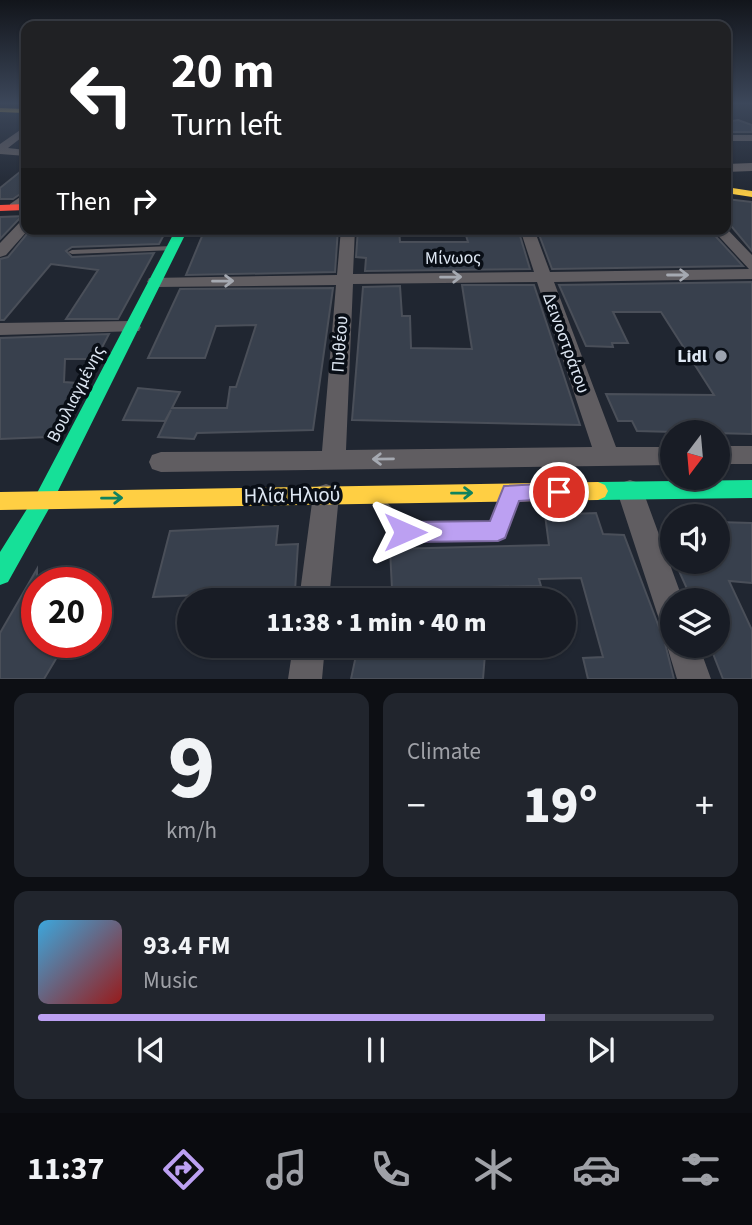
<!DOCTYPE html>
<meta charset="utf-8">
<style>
:root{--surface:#181c25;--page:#21252d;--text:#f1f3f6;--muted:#9fa1a7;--line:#363a42;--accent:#bca0f2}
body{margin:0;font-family:"Source Sans 3",sans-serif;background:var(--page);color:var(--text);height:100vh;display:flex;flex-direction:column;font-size:26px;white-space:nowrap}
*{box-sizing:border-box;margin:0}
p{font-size:23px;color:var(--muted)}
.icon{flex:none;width:38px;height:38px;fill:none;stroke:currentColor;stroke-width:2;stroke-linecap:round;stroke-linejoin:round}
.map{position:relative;height:679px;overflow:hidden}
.details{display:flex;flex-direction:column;gap:14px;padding:14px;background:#0d0f14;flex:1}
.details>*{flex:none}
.banner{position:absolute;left:21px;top:21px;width:710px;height:214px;border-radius:14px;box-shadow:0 2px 5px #0004,0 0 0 2px var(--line);background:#202124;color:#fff;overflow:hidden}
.needle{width:46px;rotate:196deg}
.tools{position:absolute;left:660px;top:420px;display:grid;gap:14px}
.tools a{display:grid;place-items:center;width:70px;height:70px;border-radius:50%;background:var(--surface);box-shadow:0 2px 5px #0004,0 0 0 2px var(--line);font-size:35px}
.speed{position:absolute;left:21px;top:567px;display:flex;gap:14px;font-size:35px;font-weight:700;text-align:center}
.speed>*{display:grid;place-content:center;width:91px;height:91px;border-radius:50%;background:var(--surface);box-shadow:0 2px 5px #0004,0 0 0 2px var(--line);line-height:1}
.speed .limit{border:10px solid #d22;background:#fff;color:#111}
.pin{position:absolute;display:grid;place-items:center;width:60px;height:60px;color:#fff;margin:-30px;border:4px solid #fff;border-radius:50%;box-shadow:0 2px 7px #0007}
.me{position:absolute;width:77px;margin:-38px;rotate:90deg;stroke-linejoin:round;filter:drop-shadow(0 0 5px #0008)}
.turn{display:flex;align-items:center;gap:24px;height:147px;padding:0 35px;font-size:32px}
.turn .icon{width:91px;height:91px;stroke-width:2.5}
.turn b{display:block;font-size:49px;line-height:60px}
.then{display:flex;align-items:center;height:66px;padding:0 35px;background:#0003;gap:14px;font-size:26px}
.big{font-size:52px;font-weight:800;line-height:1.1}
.details .widget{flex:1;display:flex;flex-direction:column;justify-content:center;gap:10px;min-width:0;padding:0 24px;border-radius:14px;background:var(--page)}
.details .dial{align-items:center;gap:0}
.dial b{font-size:91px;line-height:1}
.song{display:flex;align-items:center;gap:21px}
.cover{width:84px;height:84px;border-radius:10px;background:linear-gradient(135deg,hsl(200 70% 55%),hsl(0 70% 35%))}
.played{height:7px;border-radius:4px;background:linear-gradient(90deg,var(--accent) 75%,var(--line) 75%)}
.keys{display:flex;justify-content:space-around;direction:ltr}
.heat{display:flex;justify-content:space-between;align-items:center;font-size:38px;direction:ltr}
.details .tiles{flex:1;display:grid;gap:14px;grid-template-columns:1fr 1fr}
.widget:last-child{grid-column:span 2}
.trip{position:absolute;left:177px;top:588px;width:399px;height:70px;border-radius:35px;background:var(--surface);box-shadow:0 2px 5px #0004,0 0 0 2px var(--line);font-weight:800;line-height:70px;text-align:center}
.dock{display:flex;height:112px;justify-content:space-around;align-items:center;background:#0a0b0f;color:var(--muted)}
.dock .icon{width:49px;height:49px}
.dock .current{color:var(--accent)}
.dock b{font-size:32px;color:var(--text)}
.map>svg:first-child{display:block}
.building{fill:#38404d;stroke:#4a4f59;stroke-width:2}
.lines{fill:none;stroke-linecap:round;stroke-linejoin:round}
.lane{fill:#605d61;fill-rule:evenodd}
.street{fill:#605d61;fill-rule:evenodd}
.fast{fill:#16e098;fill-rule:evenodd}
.slow{fill:#ffcf43;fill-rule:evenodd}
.jam{fill:#f24e42;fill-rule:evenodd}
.oneway{stroke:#a5a9b1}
.oneway2{stroke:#10825e}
.route{fill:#bca0f2;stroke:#7a689d;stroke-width:2}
.poi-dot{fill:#9ca3af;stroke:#090e16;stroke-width:2.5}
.labels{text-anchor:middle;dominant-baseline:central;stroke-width:7;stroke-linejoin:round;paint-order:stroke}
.street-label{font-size:18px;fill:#dee7f3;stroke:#090e16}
.poi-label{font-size:18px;font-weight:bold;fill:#dee7f3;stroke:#090e16;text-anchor:end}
.near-street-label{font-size:21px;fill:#dee7f3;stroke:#090e16}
</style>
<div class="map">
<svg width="752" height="679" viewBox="0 0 752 679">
<rect width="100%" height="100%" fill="#202631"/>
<path class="building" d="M738 120 752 125V132H726V122Z
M26 167V190L13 199H0V188Z
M726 199 752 202V251L726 220Z
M26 216 19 219 0 239V217Z
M31 229H167L159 244 72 247 66 251 72 257 154 253 118 319H66L98 270 51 264 4 320H0V259L8 257Z
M205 229H338L335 272 186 275Z
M358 229H399L400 242H468L464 229H518L530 269 365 271 366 258 356 257Z
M537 229H709L743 266 552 269Z
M752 282V434L637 431 632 421H618L606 394 714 395 661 312H613L628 343H612L613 347 586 346 559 285Z
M462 285H534L580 425 352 420 363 287 400 286 402 316H410L411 348 472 349Z
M333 288 313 430 197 433 194 439 158 437 171 410 165 421 123 420 138 388 180 392 172 408H227L230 387H236L256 325 216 326 205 358H148L180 289Z
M109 334 96 359H65L64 382 77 383 48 437 0 439V338Z
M596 513 603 534 624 535 665 643 674 679H588L583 658 603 657 581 578 539 579 541 586 392 589 390 549 549 545 545 515Z
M718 522 752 523V583L729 581 752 630V679H723L710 646H718V600H692L675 562H718Z
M278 526 276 545 298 544 295 591 153 597 170 531Z
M37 569V642H66L44 679H0V633Z
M358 646H456L485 654 483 679H351Z"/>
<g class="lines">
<path class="lane" d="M172 246 176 248 175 250 72 254 68 252 72 250Z
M510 491 515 492 516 496 502 535 497 537 405 538 400 536 372 502 373 498 378 496 383 498 408 526 492 525 505 492Z"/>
<path class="street" d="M26 126V134L8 148 26 150V156L0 154V144Z
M726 135H752V141H726Z
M752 163V171L726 172V164Z
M26 193V204L20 210H10V204Z
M26 220V229H29L6 255 0 257V243L21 221Z
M726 228 752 255V279L554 282 616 447H672V465L161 472 152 469 149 462 152 455 161 452 322 451 336 285 155 287 147 282 149 278 337 275 341 229H355L353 274 534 272 520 229H534L550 272 749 269 712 229ZM537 282 592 447 346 450 353 284Z
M132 321 141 327 139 331 0 335V323Z
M718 446H752V464H718Z
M630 480 639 483 643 491 683 600H672V628L661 624 657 613 617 491 621 483Z
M326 484 335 487 339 495 329 600H299L313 495 317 487Z
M672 635V646H699L711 679H677L667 646Z
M293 646H325L322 679H288Z"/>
<path class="fast" d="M176 229H188L51 505 8 582 0 585V552L37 493Z
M752 480V498L598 500 591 497 588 491 591 485 598 482Z"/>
<path class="slow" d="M0 108 26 109V113L0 112Z
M726 187 752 191V197L726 193Z
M598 482 605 485 608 491 605 497 598 500 0 510V492Z"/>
<path class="jam" d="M26 204V210L0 211V205Z"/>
</g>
<defs><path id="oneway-shaft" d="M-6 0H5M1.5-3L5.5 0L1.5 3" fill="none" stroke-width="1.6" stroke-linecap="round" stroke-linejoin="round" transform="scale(1.75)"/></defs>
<g class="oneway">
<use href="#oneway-shaft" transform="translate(678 275)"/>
<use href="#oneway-shaft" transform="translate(451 277) rotate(-1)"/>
<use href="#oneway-shaft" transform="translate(223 281) rotate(-1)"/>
<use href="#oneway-shaft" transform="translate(383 459) rotate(179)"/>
</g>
<g class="oneway2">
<use href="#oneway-shaft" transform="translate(462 493) rotate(-1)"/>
<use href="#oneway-shaft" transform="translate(112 498) rotate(-1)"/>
</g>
<linearGradient id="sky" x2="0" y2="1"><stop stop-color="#12151b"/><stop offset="0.52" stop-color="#3c475a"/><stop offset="1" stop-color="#3c475a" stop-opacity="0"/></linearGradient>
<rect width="752" height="199" fill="url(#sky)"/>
<path class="route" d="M559 483 567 486 570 492 567 498 519 501 505 538 498 541 405 542 397 539 394 532 397 525 405 522 490 521 504 486Z"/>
<circle class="poi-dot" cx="721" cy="356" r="7"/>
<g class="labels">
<g class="street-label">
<text transform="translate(453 258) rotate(-1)">Μίνωος</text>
<text transform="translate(566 343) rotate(70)">Δεινοστράτου</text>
<text transform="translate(340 344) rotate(-86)">Πυθέου</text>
<text transform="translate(76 394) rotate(-63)">Βουλιαγμένης</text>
</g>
<g class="poi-label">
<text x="707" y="356">Lidl</text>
</g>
<g class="near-street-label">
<text transform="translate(292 495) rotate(-1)">Ηλία Ηλιού</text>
</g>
</g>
</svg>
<div class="tools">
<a><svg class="needle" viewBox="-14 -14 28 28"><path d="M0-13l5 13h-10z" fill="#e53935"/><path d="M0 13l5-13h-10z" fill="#9fa1a7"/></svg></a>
<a><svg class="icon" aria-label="sound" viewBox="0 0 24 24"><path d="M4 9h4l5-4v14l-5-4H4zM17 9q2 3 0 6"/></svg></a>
<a><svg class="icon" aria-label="layers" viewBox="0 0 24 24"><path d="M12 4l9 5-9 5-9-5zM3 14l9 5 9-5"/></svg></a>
</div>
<div class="speed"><div class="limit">20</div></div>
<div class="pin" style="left:559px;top:492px;background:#d93025"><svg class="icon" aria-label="arrive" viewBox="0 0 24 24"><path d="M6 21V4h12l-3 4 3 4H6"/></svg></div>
<svg class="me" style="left:405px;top:532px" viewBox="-20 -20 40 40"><path d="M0-17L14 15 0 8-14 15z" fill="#bca0f2" stroke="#fff" stroke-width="4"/></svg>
<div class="trip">11:38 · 1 min · 40 m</div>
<div class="banner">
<div class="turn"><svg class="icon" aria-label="left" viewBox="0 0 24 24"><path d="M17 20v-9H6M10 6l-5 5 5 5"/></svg><div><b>20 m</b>Turn left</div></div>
<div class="then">Then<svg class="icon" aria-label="right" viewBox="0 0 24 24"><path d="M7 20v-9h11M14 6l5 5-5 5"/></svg></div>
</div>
</div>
<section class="details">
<div class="tiles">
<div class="widget dial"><b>9</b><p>km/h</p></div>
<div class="widget"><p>Climate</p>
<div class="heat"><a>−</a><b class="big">19°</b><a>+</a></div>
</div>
<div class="widget">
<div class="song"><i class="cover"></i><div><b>93.4 FM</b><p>Music</p></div></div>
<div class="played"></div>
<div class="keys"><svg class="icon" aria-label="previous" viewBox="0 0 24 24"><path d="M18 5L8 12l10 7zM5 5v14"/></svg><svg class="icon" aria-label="pause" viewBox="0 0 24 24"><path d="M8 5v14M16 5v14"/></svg><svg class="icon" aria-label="next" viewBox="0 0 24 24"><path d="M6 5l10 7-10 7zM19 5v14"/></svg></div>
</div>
</div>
</section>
<nav class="dock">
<b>11:37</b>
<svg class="icon current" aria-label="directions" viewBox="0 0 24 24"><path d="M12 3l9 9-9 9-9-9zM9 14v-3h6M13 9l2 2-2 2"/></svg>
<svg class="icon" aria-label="music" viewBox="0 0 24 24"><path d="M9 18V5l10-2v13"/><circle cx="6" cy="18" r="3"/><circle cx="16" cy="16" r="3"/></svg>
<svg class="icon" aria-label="phone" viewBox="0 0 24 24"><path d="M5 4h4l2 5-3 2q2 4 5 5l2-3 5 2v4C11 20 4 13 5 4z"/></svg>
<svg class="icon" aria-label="climate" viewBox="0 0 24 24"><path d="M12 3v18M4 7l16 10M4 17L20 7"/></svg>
<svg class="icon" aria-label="car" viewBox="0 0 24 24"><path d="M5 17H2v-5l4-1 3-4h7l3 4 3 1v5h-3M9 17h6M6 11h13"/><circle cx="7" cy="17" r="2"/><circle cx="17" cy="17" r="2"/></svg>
<svg class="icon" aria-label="filters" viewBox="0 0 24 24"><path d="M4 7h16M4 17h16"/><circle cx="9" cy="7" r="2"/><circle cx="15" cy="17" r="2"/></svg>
</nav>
